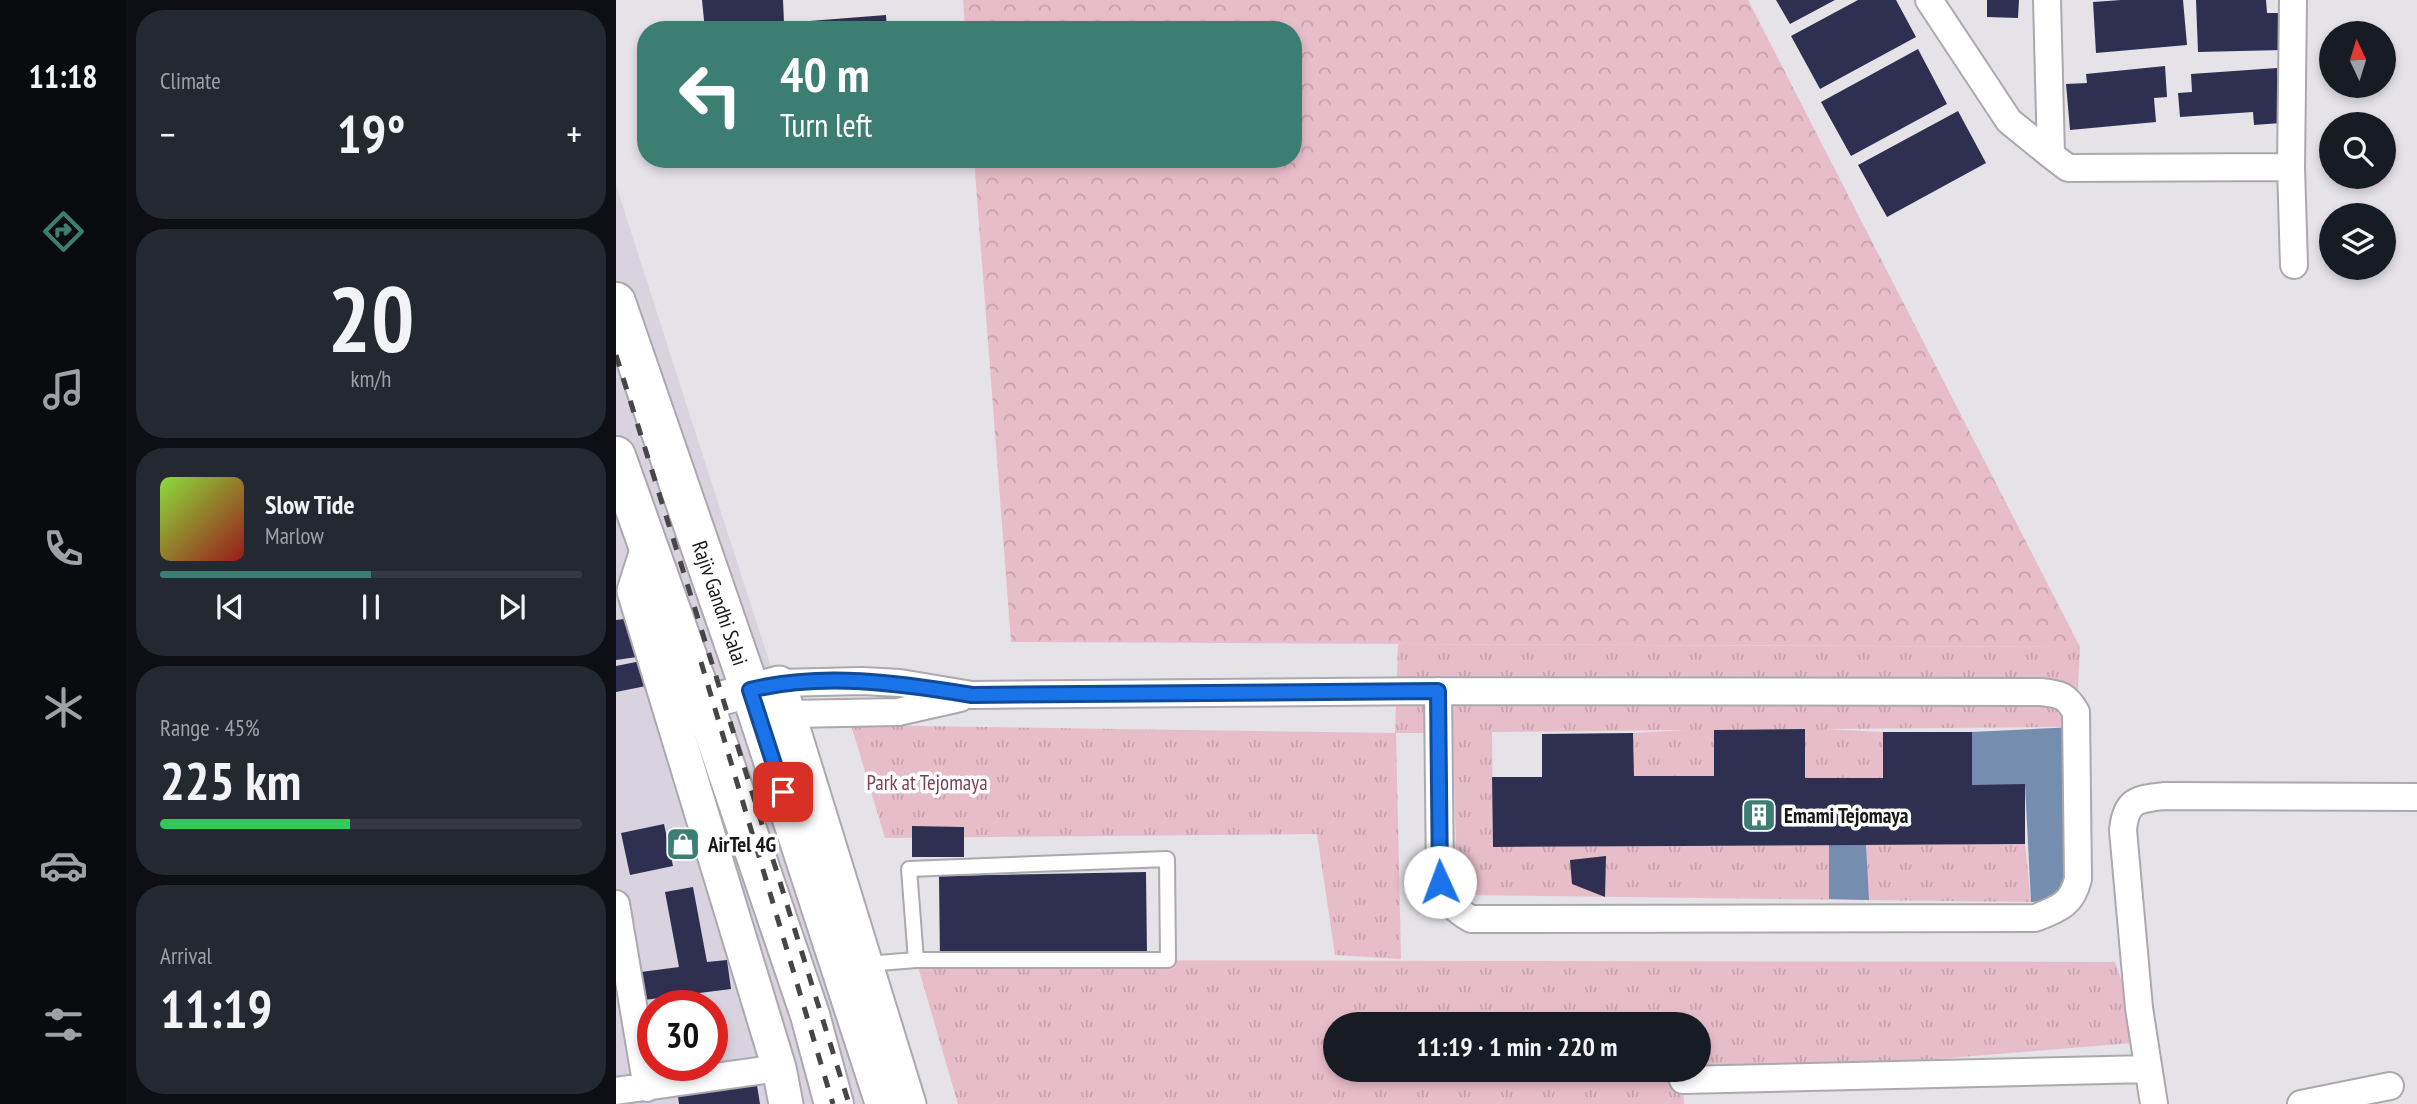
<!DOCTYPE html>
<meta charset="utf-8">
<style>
:root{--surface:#171b24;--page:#242831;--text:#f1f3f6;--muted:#9ea1a6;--line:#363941;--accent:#3c7f72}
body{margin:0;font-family:"PT Sans Narrow",sans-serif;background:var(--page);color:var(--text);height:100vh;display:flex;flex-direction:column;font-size:26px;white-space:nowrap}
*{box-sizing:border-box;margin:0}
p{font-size:23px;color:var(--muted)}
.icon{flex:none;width:38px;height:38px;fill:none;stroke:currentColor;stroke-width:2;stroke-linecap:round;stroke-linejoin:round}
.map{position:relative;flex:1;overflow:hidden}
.details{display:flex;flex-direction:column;gap:10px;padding:10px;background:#0d0f14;width:490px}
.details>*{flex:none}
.banner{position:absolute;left:21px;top:21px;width:665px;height:147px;border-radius:28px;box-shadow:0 4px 10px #0003;background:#3c7f72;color:#fff;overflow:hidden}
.needle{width:46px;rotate:356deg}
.fabs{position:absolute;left:1703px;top:21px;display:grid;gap:14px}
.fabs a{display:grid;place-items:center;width:77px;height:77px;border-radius:50%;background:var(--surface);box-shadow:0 4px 10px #0003;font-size:35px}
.speed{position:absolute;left:21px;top:990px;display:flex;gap:14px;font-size:35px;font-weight:700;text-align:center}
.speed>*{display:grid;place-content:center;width:91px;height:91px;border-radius:50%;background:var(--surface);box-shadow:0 4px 10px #0003;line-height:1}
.speed .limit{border:10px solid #d22;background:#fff;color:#111}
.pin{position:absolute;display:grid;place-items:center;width:60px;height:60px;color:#fff;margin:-30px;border-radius:14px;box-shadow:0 4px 10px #0006}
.me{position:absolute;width:77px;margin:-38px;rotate:358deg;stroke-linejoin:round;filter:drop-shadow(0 0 5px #0008)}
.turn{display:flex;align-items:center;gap:24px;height:147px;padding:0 28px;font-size:32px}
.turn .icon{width:91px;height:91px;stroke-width:2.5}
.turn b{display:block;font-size:49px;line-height:60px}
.big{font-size:52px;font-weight:800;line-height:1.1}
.details .tile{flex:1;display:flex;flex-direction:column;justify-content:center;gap:10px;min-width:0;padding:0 24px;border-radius:28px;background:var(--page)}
.details .dial{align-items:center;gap:0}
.dial b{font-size:91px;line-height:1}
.song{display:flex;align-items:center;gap:21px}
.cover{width:84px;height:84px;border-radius:10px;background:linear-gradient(135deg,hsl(90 70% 55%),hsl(0 70% 35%))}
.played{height:7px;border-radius:4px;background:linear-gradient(90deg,var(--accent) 50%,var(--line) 50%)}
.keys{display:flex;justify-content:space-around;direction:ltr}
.heat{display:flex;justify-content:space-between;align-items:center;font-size:38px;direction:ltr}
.charge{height:10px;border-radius:5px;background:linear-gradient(90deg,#34c759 45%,var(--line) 0)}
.trip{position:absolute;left:707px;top:1012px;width:388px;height:70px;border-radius:35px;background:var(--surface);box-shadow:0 4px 10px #0003;font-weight:800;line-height:70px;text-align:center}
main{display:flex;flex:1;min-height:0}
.menu{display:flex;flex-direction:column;width:126px;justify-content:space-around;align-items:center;background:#090b0e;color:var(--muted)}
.menu .icon{width:49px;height:49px}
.menu .selected{color:var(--accent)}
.menu b{font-size:32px;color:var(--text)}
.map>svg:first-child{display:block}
.built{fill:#d8d3df;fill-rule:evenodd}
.forest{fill:url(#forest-crowns)}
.park{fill:url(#park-tufts);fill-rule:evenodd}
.water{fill:#758eb0}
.building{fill:#2f3051}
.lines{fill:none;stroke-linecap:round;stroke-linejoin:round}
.service-casing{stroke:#aba8ae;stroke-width:18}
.minor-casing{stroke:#aba8ae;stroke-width:30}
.tertiary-casing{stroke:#aba8ae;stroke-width:37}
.primary-casing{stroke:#aba8ae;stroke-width:42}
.service{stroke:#fff;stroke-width:14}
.minor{stroke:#fff;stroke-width:26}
.tertiary{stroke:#fff;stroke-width:33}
.primary{stroke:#fff;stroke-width:38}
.rail{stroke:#464547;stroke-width:5;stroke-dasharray:12 12;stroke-linecap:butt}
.route-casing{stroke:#114b97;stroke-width:18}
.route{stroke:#1a73e8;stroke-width:12}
.labels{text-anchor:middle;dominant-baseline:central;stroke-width:7;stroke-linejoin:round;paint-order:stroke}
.street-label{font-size:21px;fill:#171618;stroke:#fff}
.park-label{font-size:21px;fill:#7c3f56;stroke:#fff}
.poi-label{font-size:21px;font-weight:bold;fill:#171618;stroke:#fff;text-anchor:start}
</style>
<main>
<nav class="menu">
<b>11:18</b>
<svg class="icon selected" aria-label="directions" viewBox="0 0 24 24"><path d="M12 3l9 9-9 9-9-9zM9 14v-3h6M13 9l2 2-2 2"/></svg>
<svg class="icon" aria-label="music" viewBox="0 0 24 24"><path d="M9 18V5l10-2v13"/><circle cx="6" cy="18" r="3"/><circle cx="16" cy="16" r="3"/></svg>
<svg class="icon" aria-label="phone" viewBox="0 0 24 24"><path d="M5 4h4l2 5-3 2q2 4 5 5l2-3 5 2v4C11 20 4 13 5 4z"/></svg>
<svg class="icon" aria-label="climate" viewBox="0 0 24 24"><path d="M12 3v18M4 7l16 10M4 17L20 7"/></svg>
<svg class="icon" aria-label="car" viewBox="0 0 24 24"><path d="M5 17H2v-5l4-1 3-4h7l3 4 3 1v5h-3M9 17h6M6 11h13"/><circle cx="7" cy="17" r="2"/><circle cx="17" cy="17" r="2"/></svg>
<svg class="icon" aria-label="filters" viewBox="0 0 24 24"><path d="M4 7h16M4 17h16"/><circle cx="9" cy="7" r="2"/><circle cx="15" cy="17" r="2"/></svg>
</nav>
<section class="details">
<div class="tile"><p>Climate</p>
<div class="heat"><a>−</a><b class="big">19°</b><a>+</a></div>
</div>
<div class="tile dial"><b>20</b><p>km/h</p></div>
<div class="tile">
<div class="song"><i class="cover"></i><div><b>Slow Tide</b><p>Marlow</p></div></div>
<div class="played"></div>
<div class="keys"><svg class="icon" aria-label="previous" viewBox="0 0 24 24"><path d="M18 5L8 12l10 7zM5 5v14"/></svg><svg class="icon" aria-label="pause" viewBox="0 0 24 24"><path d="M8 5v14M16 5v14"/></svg><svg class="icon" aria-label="next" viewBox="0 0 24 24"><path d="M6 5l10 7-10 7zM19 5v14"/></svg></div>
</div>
<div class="tile"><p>Range · 45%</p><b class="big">225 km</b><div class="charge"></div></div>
<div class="tile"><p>Arrival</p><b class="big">11:19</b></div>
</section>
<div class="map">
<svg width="1801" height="1104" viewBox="0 0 1801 1104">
<defs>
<pattern id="forest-crowns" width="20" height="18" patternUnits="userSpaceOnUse" patternTransform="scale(1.75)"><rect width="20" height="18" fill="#e8bdca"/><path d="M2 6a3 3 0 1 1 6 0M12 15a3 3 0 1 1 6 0" fill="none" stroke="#c6a2ad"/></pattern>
<pattern id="park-tufts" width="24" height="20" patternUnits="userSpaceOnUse" patternTransform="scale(1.75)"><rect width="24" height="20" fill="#e8bdca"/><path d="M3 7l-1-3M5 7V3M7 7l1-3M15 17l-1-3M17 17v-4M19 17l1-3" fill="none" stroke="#c6a2ad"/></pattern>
</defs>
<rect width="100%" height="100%" fill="#e5e2e8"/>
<path class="built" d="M0 185 112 534 296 1104H0ZM37 1006H96V1066H37Z"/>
<path class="forest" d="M347 0H1132L1464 647 395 642 358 159H677V30H349Z"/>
<path class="park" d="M782 644 1464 647 1460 727 1209 729 1267 732V778H1189V729L1098 730V776H1018L1017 733 1069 730 876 732 877 847 1409 844 1415 902 841 895 837 733H780L785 959 719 955 701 834 269 838 235 725 779 733Z
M300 960 1499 962 1527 1042 1067 1080 1068 1104H342ZM719 1024H1083V1069H719Z"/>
<path class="water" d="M1460 727 1453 899 1415 902 1409 785H1356V732Z
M1213 845H1250L1253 900 1213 899Z"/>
<path class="building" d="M86 0H167L168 23 270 15 271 30H89Z
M1160 0H1219L1174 24Z
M1242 0H1280L1300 37 1204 89 1175 36Z
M1371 0H1403L1402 18 1371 17Z
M1505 0H1567L1571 45 1480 53 1477 2Z
M1580 0H1650L1651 13H1666L1667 50 1582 52Z
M1302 49 1331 104 1235 156 1205 102Z
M1549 66 1551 97 1538 98 1540 122 1454 130 1450 84 1471 83 1470 74Z
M1661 68 1665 123 1638 125 1637 112 1564 117 1562 93 1576 92 1575 74Z
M1342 111 1370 163 1271 217 1242 165Z
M16 618 21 657 0 660V620Z
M30 660 35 685 0 692V666Z
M1189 729V778H1267V732H1356V785L1409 784V844L877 847 876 777H926V734L1017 733 1018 776H1098V730Z
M48 824 57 866 14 875 5 833Z
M296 826 348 827V857H296Z
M990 856 989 897 956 884 954 860Z
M530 872 531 955 324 962 323 876Z
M77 887 91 962 111 960 115 989 28 1000 25 972 63 967 49 892Z
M140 1079 144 1104H63L61 1090Z"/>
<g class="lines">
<g class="service-casing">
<path id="service" d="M250 964 300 960H552L551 859 293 869 300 960"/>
</g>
<g class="minor-casing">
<path id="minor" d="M1313 0 1393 121 1435 155
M1431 0 1435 155 1452 168 1675 167
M1677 0 1675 167 1678 265
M163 683 246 681 284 683 356 695 822 691 1425 692C1444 694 1450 695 1460 712L1462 879C1456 905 1442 909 1419 918L855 919C839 910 830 900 824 882L822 691
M173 714 282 712 344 698
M0 904 31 1088
M1067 1080 1532 1069
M0 1091 163 1068
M1538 1104 1523 1008 1507 830C1510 800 1521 799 1548 796L1801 797
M1685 1104 1774 1086"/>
</g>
<g class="tertiary-casing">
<path id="tertiary" d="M32 547 18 591 163 1068 170 1104
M64 709 163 683 293 1104"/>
</g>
<g class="primary-casing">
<path id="primary" d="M0 302 134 690 269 1104
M0 456 88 703 194 1015 218 1104"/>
</g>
<use href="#service" class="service"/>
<use href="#minor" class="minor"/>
<use href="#tertiary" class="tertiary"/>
<use href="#primary" class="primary"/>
<path class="rail" d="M0 355 233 1104
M85 662 217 1104"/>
</g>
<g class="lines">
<g class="route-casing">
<path id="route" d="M167 792 134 690C206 672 283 683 356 695L822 691 824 882"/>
</g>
<use href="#route" class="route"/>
</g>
<defs>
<g id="building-square" transform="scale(1.75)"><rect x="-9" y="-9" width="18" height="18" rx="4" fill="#3c7f72" stroke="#fff"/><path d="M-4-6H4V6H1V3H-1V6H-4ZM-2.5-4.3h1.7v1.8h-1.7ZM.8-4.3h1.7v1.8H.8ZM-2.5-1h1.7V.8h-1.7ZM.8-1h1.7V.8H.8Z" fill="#fff"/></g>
<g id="shop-square" transform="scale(1.75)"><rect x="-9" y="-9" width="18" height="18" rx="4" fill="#3c7f72" stroke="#fff"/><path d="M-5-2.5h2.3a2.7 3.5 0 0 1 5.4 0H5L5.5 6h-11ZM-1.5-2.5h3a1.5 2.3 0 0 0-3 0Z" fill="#fff"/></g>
</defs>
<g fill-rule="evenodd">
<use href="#building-square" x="1143" y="815"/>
<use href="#shop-square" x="67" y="844"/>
</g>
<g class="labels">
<g class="street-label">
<text transform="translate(104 603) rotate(71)">Rajiv Gandhi Salai</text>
</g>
<g class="park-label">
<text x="311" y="782">Park at Tejomaya</text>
</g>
<g class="poi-label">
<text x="1168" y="815">Emami Tejomaya</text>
<text x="92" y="844">AirTel 4G</text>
</g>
</g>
</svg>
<div class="fabs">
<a><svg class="needle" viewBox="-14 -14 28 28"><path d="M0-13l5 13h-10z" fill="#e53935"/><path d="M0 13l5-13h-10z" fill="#9ea1a6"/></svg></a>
<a><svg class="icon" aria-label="search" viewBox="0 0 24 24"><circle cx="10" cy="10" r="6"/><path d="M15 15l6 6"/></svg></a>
<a><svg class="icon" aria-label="layers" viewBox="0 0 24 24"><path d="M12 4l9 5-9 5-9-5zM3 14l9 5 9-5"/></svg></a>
</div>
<div class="speed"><div class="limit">30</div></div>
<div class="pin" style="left:167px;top:792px;background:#d93025"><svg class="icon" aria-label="arrive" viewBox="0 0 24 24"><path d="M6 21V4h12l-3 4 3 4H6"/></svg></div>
<svg class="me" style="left:824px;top:882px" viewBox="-20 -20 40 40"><circle r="19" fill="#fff"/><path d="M0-13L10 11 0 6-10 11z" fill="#1a73e8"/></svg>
<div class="trip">11:19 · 1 min · 220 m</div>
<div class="banner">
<div class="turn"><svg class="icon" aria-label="left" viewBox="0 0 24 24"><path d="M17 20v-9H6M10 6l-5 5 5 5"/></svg><div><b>40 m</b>Turn left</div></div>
</div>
</div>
</main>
